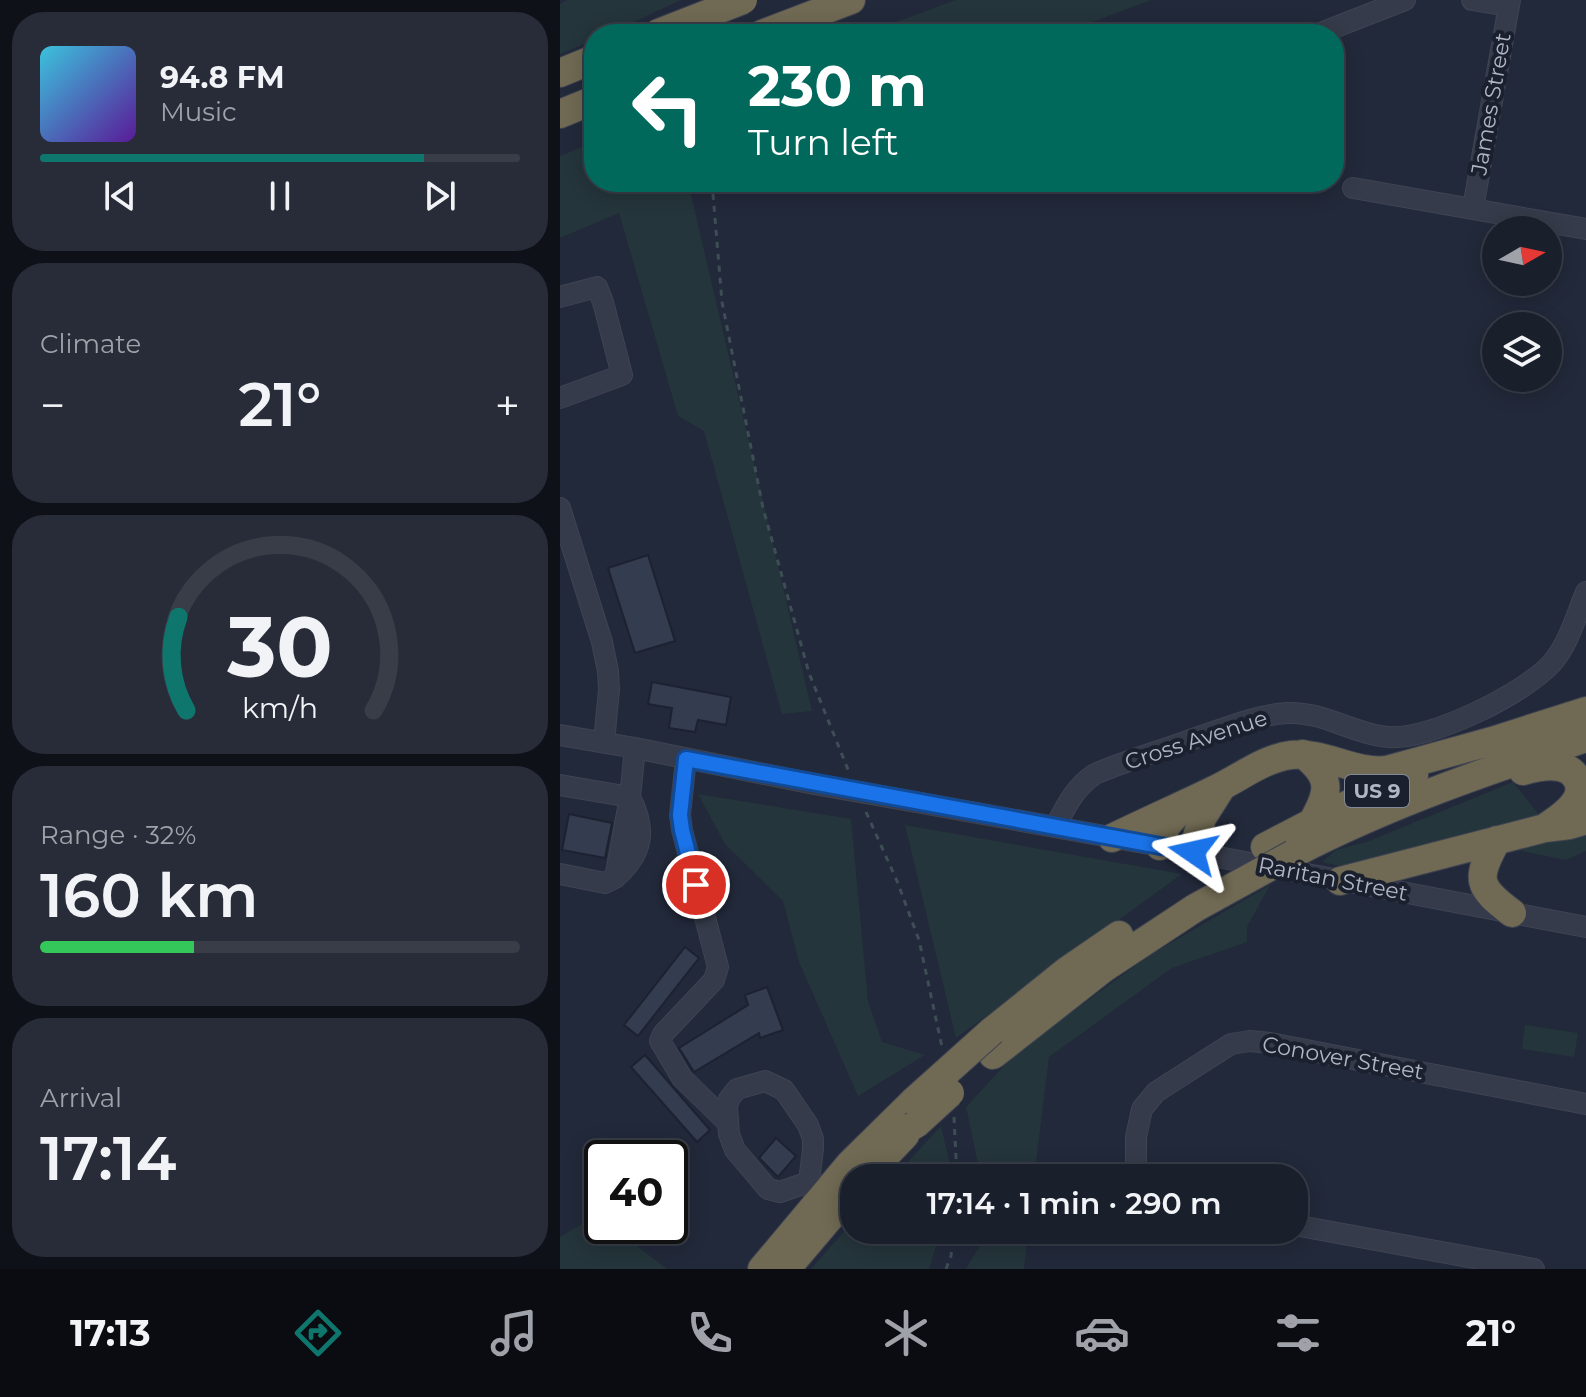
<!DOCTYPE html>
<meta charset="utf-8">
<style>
:root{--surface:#1a1f2c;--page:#272c38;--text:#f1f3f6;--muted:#9fa2a9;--line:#383d48;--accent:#0f766e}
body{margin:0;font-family:Montserrat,sans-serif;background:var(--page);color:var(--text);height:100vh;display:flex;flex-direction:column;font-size:30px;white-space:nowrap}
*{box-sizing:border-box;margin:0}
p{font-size:26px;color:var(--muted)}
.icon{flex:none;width:44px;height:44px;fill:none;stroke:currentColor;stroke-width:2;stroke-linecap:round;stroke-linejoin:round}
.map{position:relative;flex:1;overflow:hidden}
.details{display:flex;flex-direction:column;gap:12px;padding:12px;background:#0e1118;width:560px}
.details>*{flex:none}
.guide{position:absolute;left:24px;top:24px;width:760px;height:168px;border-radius:32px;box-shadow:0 4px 20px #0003,0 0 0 2px var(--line);background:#00695c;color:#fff;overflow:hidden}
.needle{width:52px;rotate:81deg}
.tools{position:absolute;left:922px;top:216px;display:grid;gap:16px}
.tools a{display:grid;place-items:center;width:80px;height:80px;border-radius:50%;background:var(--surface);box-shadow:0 4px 20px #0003,0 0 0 2px var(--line);font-size:40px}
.speed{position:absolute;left:24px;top:1140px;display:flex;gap:16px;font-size:40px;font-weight:700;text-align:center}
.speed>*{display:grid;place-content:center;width:104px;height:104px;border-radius:50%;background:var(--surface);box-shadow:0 4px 20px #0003,0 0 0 2px var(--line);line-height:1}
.speed .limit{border:4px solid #111;border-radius:12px;background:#fff;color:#111}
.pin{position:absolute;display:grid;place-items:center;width:68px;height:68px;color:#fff;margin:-34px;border:4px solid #fff;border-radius:50%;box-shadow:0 2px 8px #0007}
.me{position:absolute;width:88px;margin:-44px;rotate:281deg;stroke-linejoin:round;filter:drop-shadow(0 0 6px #0008)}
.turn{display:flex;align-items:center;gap:28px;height:168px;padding:0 32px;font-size:36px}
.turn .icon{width:104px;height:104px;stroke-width:2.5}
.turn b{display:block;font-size:56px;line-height:68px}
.big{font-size:60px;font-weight:600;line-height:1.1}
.details .widget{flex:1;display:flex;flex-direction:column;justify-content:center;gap:12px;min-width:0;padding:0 28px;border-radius:32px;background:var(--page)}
.details .dial{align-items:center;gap:0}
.dial svg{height:208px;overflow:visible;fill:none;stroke:var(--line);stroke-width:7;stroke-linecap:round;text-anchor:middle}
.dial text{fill:var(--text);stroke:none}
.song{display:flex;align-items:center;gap:24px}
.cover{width:96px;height:96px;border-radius:12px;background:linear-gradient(135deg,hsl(190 70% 55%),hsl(270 70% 35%))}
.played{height:8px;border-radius:4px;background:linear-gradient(90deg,var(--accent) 80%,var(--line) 80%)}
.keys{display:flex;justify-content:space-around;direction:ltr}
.heat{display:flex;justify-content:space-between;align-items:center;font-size:44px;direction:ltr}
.charge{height:12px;border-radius:6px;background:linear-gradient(90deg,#34c759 32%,var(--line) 0)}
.trip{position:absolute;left:280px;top:1164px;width:468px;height:80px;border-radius:32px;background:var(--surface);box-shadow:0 4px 20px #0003,0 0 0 2px var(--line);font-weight:600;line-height:80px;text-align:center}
.tabs{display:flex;height:128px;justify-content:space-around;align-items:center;background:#0a0c12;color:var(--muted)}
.tabs .icon{width:56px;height:56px}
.tabs .on{color:var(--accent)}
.tabs b{font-size:36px;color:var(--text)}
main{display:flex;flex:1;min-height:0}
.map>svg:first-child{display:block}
.green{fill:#24353b}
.building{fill:#343c50;stroke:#1d2231;stroke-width:2}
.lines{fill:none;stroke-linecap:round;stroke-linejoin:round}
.minor-casing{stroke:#3f4453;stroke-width:22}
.highway-casing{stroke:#3e4352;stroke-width:30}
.path{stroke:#3d4e54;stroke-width:3;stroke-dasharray:6 6;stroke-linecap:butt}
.minor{stroke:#363b4b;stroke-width:20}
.highway{stroke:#706953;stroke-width:28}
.minor-bridge-casing{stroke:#3f4453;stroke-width:22;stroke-linecap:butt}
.highway-bridge-casing{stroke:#3e4352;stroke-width:30;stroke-linecap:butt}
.minor-bridge{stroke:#363b4b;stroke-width:20}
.highway-bridge{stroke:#706953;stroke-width:28}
.route-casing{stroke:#114b97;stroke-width:20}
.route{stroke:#1a73e8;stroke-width:14}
.labels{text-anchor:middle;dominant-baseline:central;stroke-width:8;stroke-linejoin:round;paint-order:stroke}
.shield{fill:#1b202f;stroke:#848999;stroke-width:2}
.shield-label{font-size:20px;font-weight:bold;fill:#b1b6c6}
.street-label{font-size:22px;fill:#b1b6c6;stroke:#1b202f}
</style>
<main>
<section class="details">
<div class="widget">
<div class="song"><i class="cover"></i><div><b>94.8 FM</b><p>Music</p></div></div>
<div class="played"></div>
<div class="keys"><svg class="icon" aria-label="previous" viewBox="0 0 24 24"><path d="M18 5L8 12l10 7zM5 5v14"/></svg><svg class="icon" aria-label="pause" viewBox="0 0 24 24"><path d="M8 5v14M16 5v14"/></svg><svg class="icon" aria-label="next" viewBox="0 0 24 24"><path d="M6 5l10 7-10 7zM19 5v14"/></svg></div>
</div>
<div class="widget"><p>Climate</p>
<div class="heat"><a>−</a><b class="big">21°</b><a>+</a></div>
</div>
<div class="widget dial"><svg viewBox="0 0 100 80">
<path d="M14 69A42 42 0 1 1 86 69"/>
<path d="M14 69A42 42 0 0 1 11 33" stroke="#0f766e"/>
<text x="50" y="56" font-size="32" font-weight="700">30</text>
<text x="50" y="72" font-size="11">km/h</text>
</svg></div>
<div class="widget"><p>Range · 32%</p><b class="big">160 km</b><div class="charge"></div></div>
<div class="widget"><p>Arrival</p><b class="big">17:14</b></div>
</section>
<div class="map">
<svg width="1026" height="1269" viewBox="0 0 1026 1269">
<rect width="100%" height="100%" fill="#22293a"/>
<path class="green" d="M7 0H121L48 34H34V40L0 54V4Z
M396 0H591L501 34H303Z
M34 142V182H128L252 711 222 714 144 431 118 416 59 213 0 238V156Z
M953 782 980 816 794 869 762 862 776 850 809 841Z
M138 794 291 819 308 1001 322 1042 365 1055 298 1096 239 962 223 901 165 844Z
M345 825 622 874 396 1038Z
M1026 828V851L1006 860 952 849Z
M710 885 687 927V942L612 968 489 1057 474 1178H421L406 1107 465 1043 490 1028 590 955Z
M965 1025 1018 1033 1014 1057 962 1049Z
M381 1126 391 1169 389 1178H333Z
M37 1215 42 1219V1226H51L107 1269H0V1237Z
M294 1220V1230H381L369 1269H251Z
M429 1230H468L464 1269H406Z"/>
<path class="building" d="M88 555 115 641 75 653 48 568Z
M92 682 171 697 166 725 138 720 135 732 109 728 112 708 88 704Z
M9 814 52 823 45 858 2 850Z
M125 947 139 958 78 1036 64 1025Z
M207 987 223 1030 200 1038 199 1033 134 1072 119 1048 188 1005 185 995Z
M85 1055 150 1130 137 1142 71 1067Z
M216 1138 236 1156 218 1177 199 1158Z"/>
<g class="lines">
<g class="minor-casing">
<path id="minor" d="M912 0 948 6
M758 34 845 0
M793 188 1026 229
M913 208 950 0
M0 297 37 287 43 302 62 375 0 398
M0 508 42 642 48 671 49 690 44 742
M0 735 75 748 254 784
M126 759 120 815 122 830 158 967 154 980 103 1034 100 1041 122 1078 167 1122
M0 785 70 797
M356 802 600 846 1026 927
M495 827C506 806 515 787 535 774 567 760 601 751 633 739 664 729 695 715 727 713 763 711 793 734 828 737 869 741 964 694 992 663 1009 643 1016 616 1026 592
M0 874 45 883 55 878 70 797 75 748
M55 878C83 854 87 830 70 797
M576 1178V1137L582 1109 596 1092 671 1044 690 1041 710 1043 1026 1104
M249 1182 220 1192 208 1189 175 1150 169 1134 167 1107 169 1099 177 1089 205 1081 224 1090 248 1125 253 1139V1149L249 1182 263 1194
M734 1225 974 1269"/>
</g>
<g class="highway-casing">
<path id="highway" d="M202 34 291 0
M0 73 34 59
M0 114 34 100
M743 754C772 777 770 791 753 821
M963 771C981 766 1012 759 1019 784 1020 790 1019 797 1015 802 1008 813 996 820 986 827
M552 838C587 821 623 805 658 788 681 777 705 758 731 755 764 751 794 774 827 770L932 741 1026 711
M937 840C915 879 917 887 952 913
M600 846 606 826 625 804
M705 847 780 808 854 775
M633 852 642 818 661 788
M733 854C827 805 926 771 1026 738
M780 881 985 828 1010 825 1026 820
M432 1031 508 970 559 935
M433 1055 544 968 635 908
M304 1178 345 1135
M227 1268 294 1189
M202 1269 290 1164 354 1101"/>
</g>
<path class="path" d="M152 182 162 302 203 508 249 673 289 772
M306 812 337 881 359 940 382 1047
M394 1117 397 1178
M386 1269 391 1256 394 1230"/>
<use href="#minor" class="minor"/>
<use href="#highway" class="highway"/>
<g class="minor-bridge-casing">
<path id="minor-bridge" d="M254 784 356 802"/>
</g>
<g class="highway-bridge-casing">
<path id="highway-bridge" d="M96 34 183 0
M635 908 733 854
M354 1101 432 1031
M355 1125 390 1093"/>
</g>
<use href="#minor-bridge" class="minor-bridge"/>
<use href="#highway-bridge" class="highway-bridge"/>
</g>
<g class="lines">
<g class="route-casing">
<path id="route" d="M136 885 122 830 120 815 126 759 633 852"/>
</g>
<use href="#route" class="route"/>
</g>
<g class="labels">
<rect class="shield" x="785" y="775" width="64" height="32" rx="6"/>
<g class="shield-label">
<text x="817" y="791">US 9</text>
</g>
<g class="street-label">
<text transform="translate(931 104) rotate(-80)">James Street</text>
<text transform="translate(636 740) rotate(-18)">Cross Avenue</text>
<text transform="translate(773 879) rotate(11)">Raritan Street</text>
<text transform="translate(783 1058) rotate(10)">Conover Street</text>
</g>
</g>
</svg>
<div class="tools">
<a><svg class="needle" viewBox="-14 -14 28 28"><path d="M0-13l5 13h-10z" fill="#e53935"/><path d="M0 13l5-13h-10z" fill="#9fa2a9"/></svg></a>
<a><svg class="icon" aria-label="layers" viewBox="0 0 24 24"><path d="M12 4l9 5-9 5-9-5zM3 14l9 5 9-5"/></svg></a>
</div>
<div class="speed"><div class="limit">40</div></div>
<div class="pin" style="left:136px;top:885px;background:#d93025"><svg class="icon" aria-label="arrive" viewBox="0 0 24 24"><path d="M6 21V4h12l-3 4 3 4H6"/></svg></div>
<svg class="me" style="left:633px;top:852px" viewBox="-20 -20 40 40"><path d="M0-17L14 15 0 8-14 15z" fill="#1a73e8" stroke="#fff" stroke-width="4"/></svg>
<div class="trip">17:14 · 1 min · 290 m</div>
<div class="guide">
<div class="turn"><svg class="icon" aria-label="left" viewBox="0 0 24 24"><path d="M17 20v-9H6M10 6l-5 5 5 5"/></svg><div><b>230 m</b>Turn left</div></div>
</div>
</div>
</main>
<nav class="tabs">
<b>17:13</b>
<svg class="icon on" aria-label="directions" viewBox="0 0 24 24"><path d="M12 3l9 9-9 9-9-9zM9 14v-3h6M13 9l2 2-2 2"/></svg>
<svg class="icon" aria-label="music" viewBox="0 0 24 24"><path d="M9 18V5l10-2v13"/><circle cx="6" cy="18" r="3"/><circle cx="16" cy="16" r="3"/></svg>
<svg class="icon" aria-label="phone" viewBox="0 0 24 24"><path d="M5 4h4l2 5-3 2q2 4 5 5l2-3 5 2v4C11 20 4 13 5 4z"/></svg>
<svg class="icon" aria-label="climate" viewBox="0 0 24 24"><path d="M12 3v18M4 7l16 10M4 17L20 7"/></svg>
<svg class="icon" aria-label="car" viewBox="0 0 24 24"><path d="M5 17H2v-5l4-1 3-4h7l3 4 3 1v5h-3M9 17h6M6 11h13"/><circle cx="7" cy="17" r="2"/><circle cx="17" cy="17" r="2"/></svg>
<svg class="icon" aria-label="filters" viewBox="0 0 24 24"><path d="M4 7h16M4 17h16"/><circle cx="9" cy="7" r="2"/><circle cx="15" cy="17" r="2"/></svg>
<b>21°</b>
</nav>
